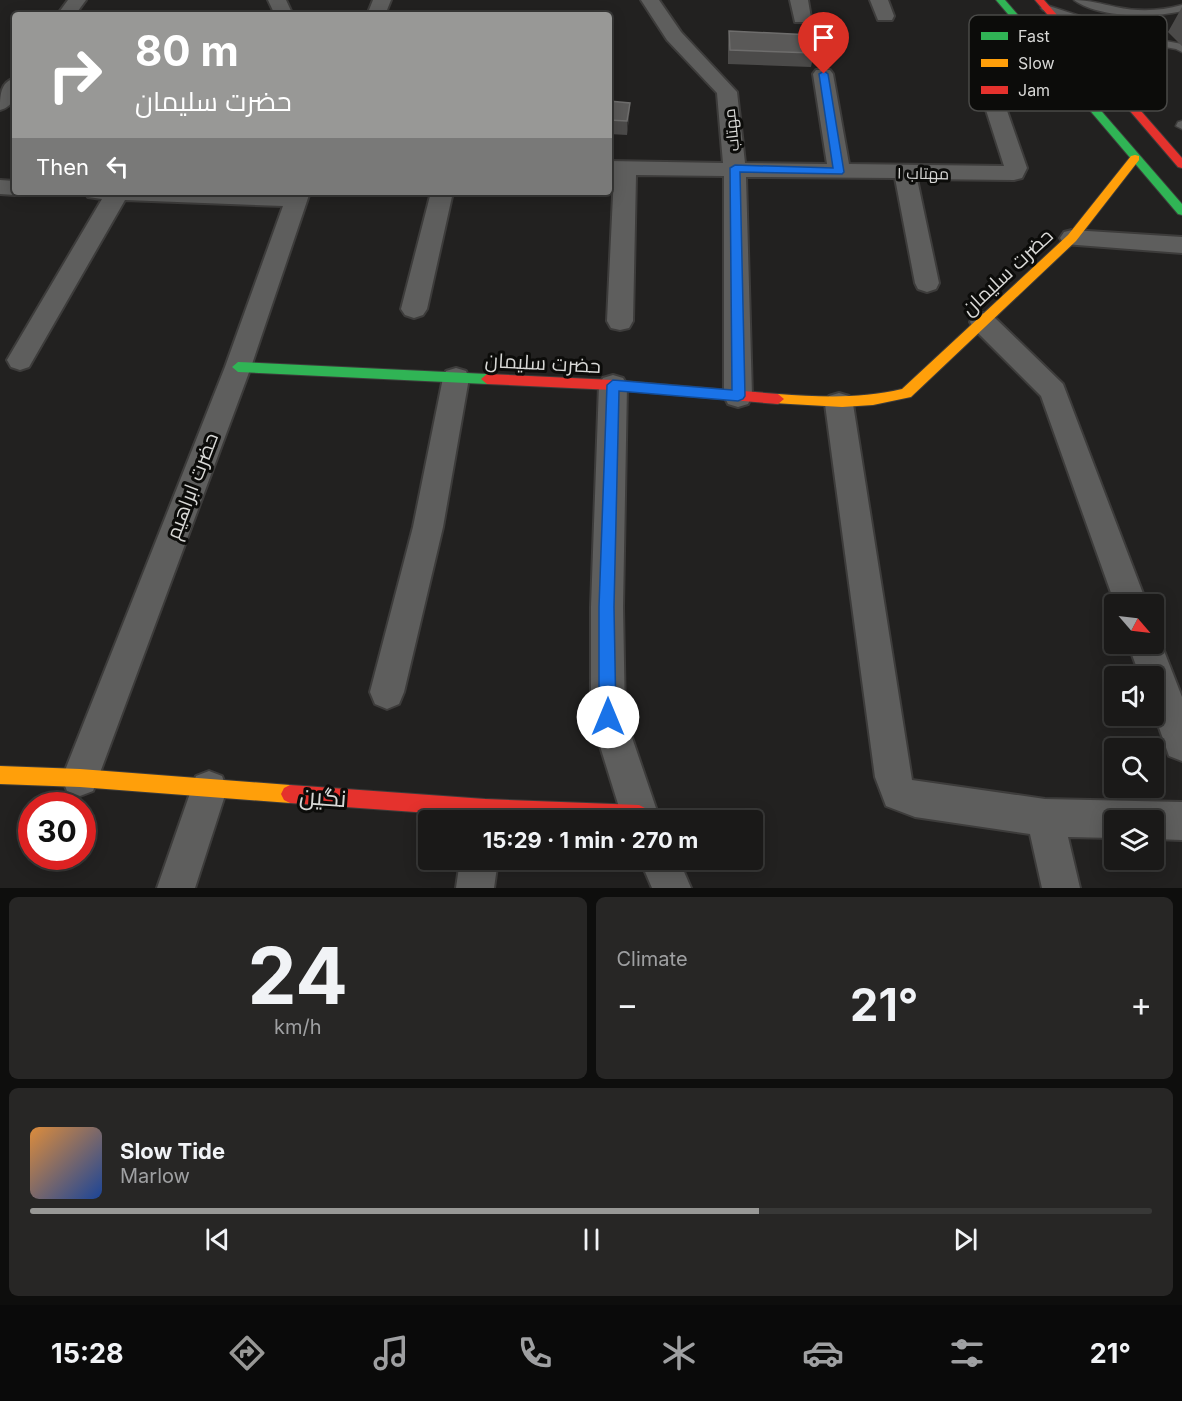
<!DOCTYPE html>
<meta charset="utf-8">
<style>
:root{--surface:#1a1918;--page:#272625;--text:#f1f3f6;--muted:#9fa0a2;--line:#383837;--accent:#989896}
body{margin:0;font-family:Inter,Cairo,sans-serif;background:var(--page);color:var(--text);height:100vh;display:flex;flex-direction:column;font-size:22px;white-space:nowrap}
*{box-sizing:border-box;margin:0}
p{font-size:20px;color:var(--muted)}
.icon{flex:none;width:33px;height:33px;fill:none;stroke:currentColor;stroke-width:2;stroke-linecap:round;stroke-linejoin:round}
.map{position:relative;height:888px;overflow:hidden}
.details{display:flex;flex-direction:column;gap:9px;padding:9px;background:#0e0e0d;flex:1}
.details>*{flex:none}
.guide{position:absolute;left:12px;top:12px;width:600px;height:183px;border-radius:6px;box-shadow:0 3px 15px #0003,0 0 0 2px var(--line);background:#989896;color:#fff;overflow:hidden}
.needle{width:39px;rotate:118deg}
.controls{position:absolute;left:1104px;top:594px;display:grid;gap:12px}
.controls a{display:grid;place-items:center;width:60px;height:60px;border-radius:6px;background:var(--surface);box-shadow:0 3px 15px #0003,0 0 0 2px var(--line);font-size:30px}
.speed{position:absolute;left:18px;top:792px;display:flex;gap:12px;font-size:30px;font-weight:700;text-align:center}
.speed>*{display:grid;place-content:center;width:78px;height:78px;border-radius:50%;background:var(--surface);box-shadow:0 3px 15px #0003,0 0 0 2px var(--line);line-height:1}
.speed .limit{border:9px solid #d22;background:#fff;color:#111}
.pin{position:absolute;display:grid;place-items:center;width:51px;height:51px;color:#fff;margin:-62px -26px;border-radius:50% 50% 50% 0;rotate:-45deg;box-shadow:0 0 6px #0007}
.pin .icon{rotate:45deg}
.me{position:absolute;width:66px;margin:-33px;rotate:0deg;stroke-linejoin:round;filter:drop-shadow(0 0 4px #0008)}
.turn{display:flex;align-items:center;gap:21px;height:126px;padding:0 24px;font-size:27px}
.turn .icon{width:78px;height:78px;stroke-width:2.5}
.turn b{display:block;font-size:42px;line-height:51px}
.then{display:flex;align-items:center;height:57px;padding:0 24px;background:#0003;gap:12px;font-size:22px}
.big{font-size:45px;font-weight:700;line-height:1.1}
.details .tile{flex:1;display:flex;flex-direction:column;justify-content:center;gap:9px;min-width:0;padding:0 21px;border-radius:9px;background:var(--page)}
.details .dial{align-items:center;gap:0}
.dial b{font-size:78px;line-height:1}
.song{display:flex;align-items:center;gap:18px}
.cover{width:72px;height:72px;border-radius:9px;background:linear-gradient(135deg,hsl(30 70% 55%),hsl(220 70% 35%))}
.played{height:6px;border-radius:3px;background:linear-gradient(90deg,var(--accent) 65%,var(--line) 65%)}
.keys{display:flex;justify-content:space-around;direction:ltr}
.heat{display:flex;justify-content:space-between;align-items:center;font-size:33px;direction:ltr}
.details .tiles{flex:1;display:grid;gap:9px;grid-template-columns:1fr 1fr}
.tile:last-child{grid-column:span 2}
.trip{position:absolute;left:418px;top:810px;width:345px;height:60px;border-radius:6px;background:var(--surface);box-shadow:0 3px 15px #0003,0 0 0 2px var(--line);font-weight:700;line-height:60px;text-align:center}
.menu{display:flex;height:96px;justify-content:space-around;align-items:center;background:#0a0a0a;color:var(--muted)}
.menu .icon{width:42px;height:42px}
.menu .current{color:var(--accent)}
.menu b{font-size:27px;color:var(--text)}
.map>svg:first-child{display:block}
.lines{fill:none;stroke-linecap:round;stroke-linejoin:round}
.lane-casing{stroke:#3d3c3b;stroke-width:3}
.street-casing{stroke:#3d3c3b;stroke-width:4}
.fast-casing{stroke:#3d3c3b;stroke-width:2}
.slow-casing{stroke:#3d3c3b;stroke-width:2}
.jam-casing{stroke:#3d3c3b;stroke-width:2}
.lane{fill:#5e5e5d;fill-rule:evenodd}
.street{fill:#5e5e5d;fill-rule:evenodd}
.fast{fill:#30b455;fill-rule:evenodd}
.slow{fill:#ff9f0a;fill-rule:evenodd}
.jam{fill:#e5322d;fill-rule:evenodd}
.wall{fill:#4b4a49}
.shaded-wall{fill:#343332}
.building{fill:#5a5958;stroke:#6e6d6c;stroke-width:1.5}
.route{fill:#1a73e8;stroke:#114b97;stroke-width:1.5}
.labels{text-anchor:middle;dominant-baseline:central;stroke-width:6;stroke-linejoin:round;paint-order:stroke}
.far-street-label{font-size:16px;fill:#d8d8d6;stroke:#0c0c0a}
.street-label{font-size:20px;fill:#d8d8d6;stroke:#0c0c0a}
.near-street-label{font-size:24px;fill:#d8d8d6;stroke:#0c0c0a}
.key{fill:#0c0c0a;stroke:#494947;stroke-width:1.5}
.key-label{font-size:16px;fill:#d8d8d6}
</style>
<div class="map">
<svg width="1182" height="888" viewBox="0 0 1182 888">
<rect width="100%" height="100%" fill="#222120"/>
<g class="lines">
<g class="lane-casing">
<path id="lane" d="M1074 0C1089 0 1102 4 1116 7 1139 12 1160 11 1182 5V11C1154 18 1098 18 1074 0Z
M1046 5 1144 37 1182 44V52L1176 49 1138 42 1043 10 1041 8Z
M1182 121V129L1176 126 1178 122Z"/>
</g>
<g class="street-casing">
<path id="street" d="M68 0H86L75 15H57Z
M268 0H286L293 15H275Z
M373 0H391L385 15H367Z
M641 0H659L681 32 737 92 745 163 827 164 813 74 816 70H830L833 74 849 164 1004 166 977 82 980 78H994L997 82 1027 168 1022 178 1014 180 917 179 939 283 936 289 927 292 918 289 915 283 895 178 746 177 752 396 748 404 738 407 728 404 724 396V176L636 175 633 321 629 328 620 330 611 328 607 321 614 175H609V161L723 163 717 93 667 40Z
M790 0H808L811 18 809 22H795Z
M870 0H888L894 16 892 20H878Z
M15 78C15 92 16 106 0 110 0 96 0 82 15 78Z
M0 180 15 181V192H24L15 195 0 194Z
M85 192H310L251 367 98 778 93 791 80 796 67 791 62 778 225 367 283 206 125 200 29 367 20 370 11 367 7 360 102 199 88 197Z
M431 192H453L427 309 423 315 414 318 405 315 401 309Z
M1072 230 1182 237V253L1064 244 1060 238 1064 232Z
M983 313 992 315 1063 384 1147 604H1115L1041 396 974 329 970 322 974 315Z
M456 368 466 371 469 378 443 527 404 692 399 704 387 709 375 704 370 692 413 527 443 378 446 371Z
M613 375 623 378 627 385 623 607 625 717 658 814 655 820H623L591 717V607L599 385 603 378Z
M839 393 849 396 853 404 912 780 1045 799 1182 802V840L1154 839V820H1114V838L1068 837 1080 888H1042L1030 834 915 817 886 806 875 777 825 404 829 396Z
M1154 632 1157 633 1182 697V761L1169 756 1154 713V676H1140L1128 644H1154Z
M209 771 222 776 227 789 195 888H157L196 776Z
M460 860H498L494 888H456Z
M640 860H679L691 888H652Z"/>
</g>
<g class="fast-casing">
<path id="fast" d="M996 0H1005L1182 204V215L1178 214Z
M238 362 487 374 493 379 487 384 238 372 232 367Z"/>
</g>
<g class="slow-casing">
<path id="slow" d="M1135 155 1139 156V160L1076 241 911 397 873 405 842 407 773 403 772 399 778 394C820 397 860 399 902 389L1068 235 1131 156Z
M0 766 80 769 290 785 296 788 299 794 296 800 290 803 80 787 0 784Z"/>
</g>
<g class="jam-casing">
<path id="jam" d="M1035 0H1044L1182 158V168L1178 167Z
M487 374 613 380 778 394 784 399 778 404 613 390 487 384 481 379Z
M290 785 485 799 639 805 645 808 651 820H580L485 817 290 803 284 800 281 794 284 788Z"/>
</g>
<use href="#lane" class="lane"/>
<use href="#street" class="street"/>
<use href="#fast" class="fast"/>
<use href="#slow" class="slow"/>
<use href="#jam" class="jam"/>
</g>
<path class="wall" d="M1182 7V46L1168 32Z
M729 31 814 53 811 67 728 64V45Z
M609 101 630 103 629 117 627 135 609 134Z"/>
<path class="shaded-wall" d="M630 103 629 117 627 135V121Z"/>
<path class="building" d="M729 31 812 35 814 53 730 50Z
M609 101 630 103 627 121 609 120Z"/>
<path class="route" d="M824 71 828 74 844 172 842 174 740 172 745 396 743 399 738 401 619 391 614 607 616 717 614 723 608 725 602 723 599 717V607L607 385 613 380 732 390 730 168 735 165 833 168 819 74Z"/>
<g class="labels">
<g class="far-street-label">
<text transform="translate(731 130) rotate(-96)">مهتاب</text>
<text transform="translate(923 173) rotate(1)">مهتاب ۱</text>
</g>
<g class="street-label">
<text transform="translate(1007 272) rotate(-43)">حضرت سلیمان</text>
<text transform="translate(543 363) rotate(3)">حضرت سلیمان</text>
<text transform="translate(192 486) rotate(-69)">حضرت ابراهیم</text>
</g>
<g class="near-street-label">
<text transform="translate(323 797) rotate(4)">نگین</text>
</g>
</g>
<rect x="969" y="15" width="198" height="96" rx="9" class="key"/>
<rect x="981" y="32" width="27" height="8" fill="#30b455"/>
<rect x="981" y="59" width="27" height="8" fill="#ff9f0a"/>
<rect x="981" y="86" width="27" height="8" fill="#e5322d"/>
<g class="key-label">
<text x="1018" y="42">Fast</text>
<text x="1018" y="69">Slow</text>
<text x="1018" y="96">Jam</text>
</g>
</svg>
<div class="controls">
<a><svg class="needle" viewBox="-14 -14 28 28"><path d="M0-13l5 13h-10z" fill="#e53935"/><path d="M0 13l5-13h-10z" fill="#9fa0a2"/></svg></a>
<a><svg class="icon" aria-label="sound" viewBox="0 0 24 24"><path d="M4 9h4l5-4v14l-5-4H4zM17 9q2 3 0 6"/></svg></a>
<a><svg class="icon" aria-label="search" viewBox="0 0 24 24"><circle cx="10" cy="10" r="6"/><path d="M15 15l6 6"/></svg></a>
<a><svg class="icon" aria-label="layers" viewBox="0 0 24 24"><path d="M12 4l9 5-9 5-9-5zM3 14l9 5 9-5"/></svg></a>
</div>
<div class="speed"><div class="limit">30</div></div>
<div class="pin" style="left:824px;top:74px;background:#d93025"><svg class="icon" aria-label="arrive" viewBox="0 0 24 24"><path d="M6 21V4h12l-3 4 3 4H6"/></svg></div>
<svg class="me" style="left:608px;top:717px" viewBox="-20 -20 40 40"><circle r="19" fill="#fff"/><path d="M0-13L10 11 0 6-10 11z" fill="#1a73e8"/></svg>
<div class="trip">15:29 · 1 min · 270 m</div>
<div class="guide">
<div class="turn"><svg class="icon" aria-label="right" viewBox="0 0 24 24"><path d="M7 20v-9h11M14 6l5 5-5 5"/></svg><div><b>80 m</b>حضرت سلیمان</div></div>
<div class="then">Then<svg class="icon" aria-label="left" viewBox="0 0 24 24"><path d="M17 20v-9H6M10 6l-5 5 5 5"/></svg></div>
</div>
</div>
<section class="details">
<div class="tiles">
<div class="tile dial"><b>24</b><p>km/h</p></div>
<div class="tile"><p>Climate</p>
<div class="heat"><a>−</a><b class="big">21°</b><a>+</a></div>
</div>
<div class="tile">
<div class="song"><i class="cover"></i><div><b>Slow Tide</b><p>Marlow</p></div></div>
<div class="played"></div>
<div class="keys"><svg class="icon" aria-label="previous" viewBox="0 0 24 24"><path d="M18 5L8 12l10 7zM5 5v14"/></svg><svg class="icon" aria-label="pause" viewBox="0 0 24 24"><path d="M8 5v14M16 5v14"/></svg><svg class="icon" aria-label="next" viewBox="0 0 24 24"><path d="M6 5l10 7-10 7zM19 5v14"/></svg></div>
</div>
</div>
</section>
<nav class="menu">
<b>15:28</b>
<svg class="icon current" aria-label="directions" viewBox="0 0 24 24"><path d="M12 3l9 9-9 9-9-9zM9 14v-3h6M13 9l2 2-2 2"/></svg>
<svg class="icon" aria-label="music" viewBox="0 0 24 24"><path d="M9 18V5l10-2v13"/><circle cx="6" cy="18" r="3"/><circle cx="16" cy="16" r="3"/></svg>
<svg class="icon" aria-label="phone" viewBox="0 0 24 24"><path d="M5 4h4l2 5-3 2q2 4 5 5l2-3 5 2v4C11 20 4 13 5 4z"/></svg>
<svg class="icon" aria-label="climate" viewBox="0 0 24 24"><path d="M12 3v18M4 7l16 10M4 17L20 7"/></svg>
<svg class="icon" aria-label="car" viewBox="0 0 24 24"><path d="M5 17H2v-5l4-1 3-4h7l3 4 3 1v5h-3M9 17h6M6 11h13"/><circle cx="7" cy="17" r="2"/><circle cx="17" cy="17" r="2"/></svg>
<svg class="icon" aria-label="filters" viewBox="0 0 24 24"><path d="M4 7h16M4 17h16"/><circle cx="9" cy="7" r="2"/><circle cx="15" cy="17" r="2"/></svg>
<b>21°</b>
</nav>
